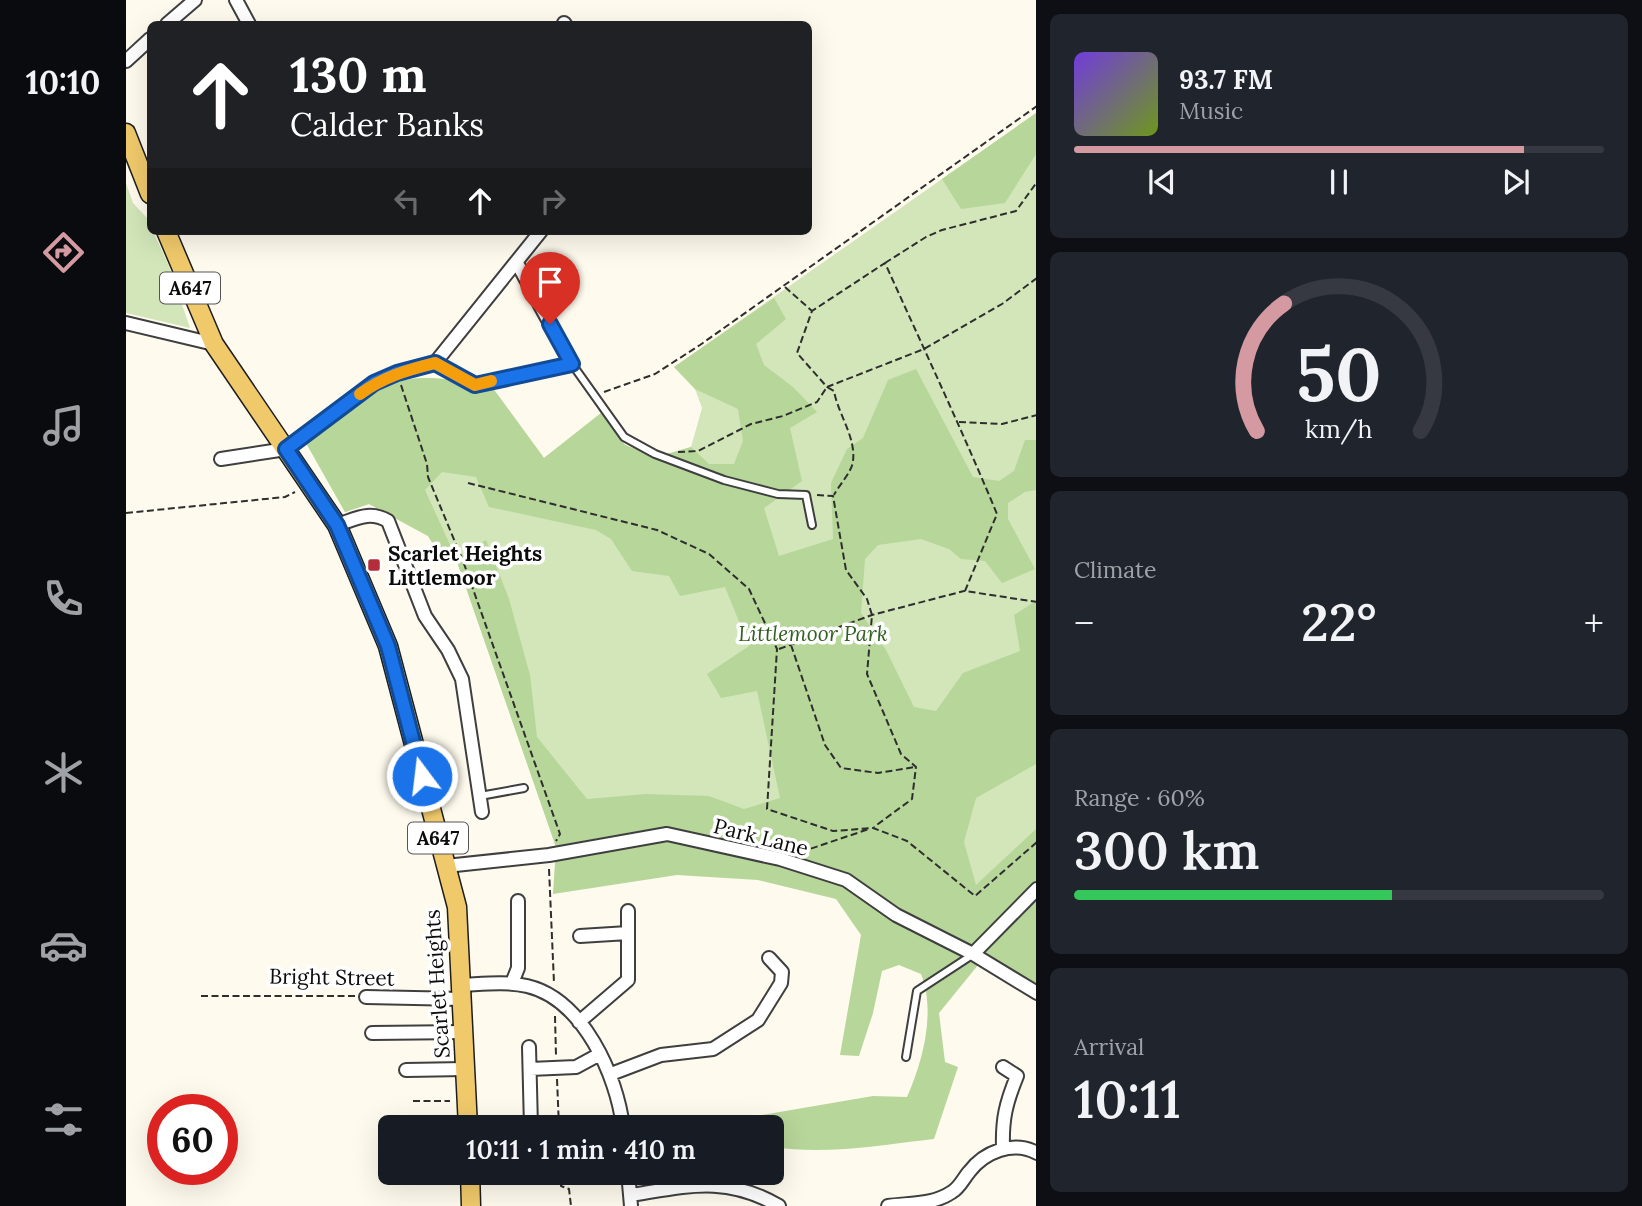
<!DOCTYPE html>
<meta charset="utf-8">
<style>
:root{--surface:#171b24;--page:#20242c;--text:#f1f3f6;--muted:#9ea1a6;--line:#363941;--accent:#d59aa1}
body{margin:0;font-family:Lora,serif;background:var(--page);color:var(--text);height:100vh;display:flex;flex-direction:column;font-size:26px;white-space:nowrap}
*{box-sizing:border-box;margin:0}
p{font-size:23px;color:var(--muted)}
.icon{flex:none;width:38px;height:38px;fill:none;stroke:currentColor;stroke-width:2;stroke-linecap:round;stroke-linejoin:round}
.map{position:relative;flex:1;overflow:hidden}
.sheet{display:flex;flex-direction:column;gap:14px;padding:14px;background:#0d0f14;width:606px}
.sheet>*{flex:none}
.banner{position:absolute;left:21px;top:21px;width:665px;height:214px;border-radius:10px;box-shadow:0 7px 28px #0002;background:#202124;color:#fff;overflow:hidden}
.speed{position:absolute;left:21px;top:1094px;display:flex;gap:14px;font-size:35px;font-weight:700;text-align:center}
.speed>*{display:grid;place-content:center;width:91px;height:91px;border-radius:50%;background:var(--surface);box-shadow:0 7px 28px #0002;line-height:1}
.speed .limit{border:10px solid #d22;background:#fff;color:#111}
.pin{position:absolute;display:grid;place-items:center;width:60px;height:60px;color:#fff;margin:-72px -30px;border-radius:50% 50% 50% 0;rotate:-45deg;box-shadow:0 0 7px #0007}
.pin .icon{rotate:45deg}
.me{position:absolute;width:77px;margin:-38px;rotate:345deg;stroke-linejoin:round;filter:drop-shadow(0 0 5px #0008)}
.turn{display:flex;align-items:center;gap:24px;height:147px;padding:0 28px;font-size:32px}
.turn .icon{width:91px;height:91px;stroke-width:2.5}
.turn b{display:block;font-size:49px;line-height:60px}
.lanes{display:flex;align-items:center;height:66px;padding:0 28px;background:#0003;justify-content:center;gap:35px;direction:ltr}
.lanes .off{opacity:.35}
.big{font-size:52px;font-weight:600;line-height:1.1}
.sheet .tile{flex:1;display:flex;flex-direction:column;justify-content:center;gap:10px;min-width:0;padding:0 24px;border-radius:10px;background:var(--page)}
.sheet .dial{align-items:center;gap:0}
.dial svg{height:182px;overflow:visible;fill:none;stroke:var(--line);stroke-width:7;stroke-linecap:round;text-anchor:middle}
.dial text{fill:var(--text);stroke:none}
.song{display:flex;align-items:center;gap:21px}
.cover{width:84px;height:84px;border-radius:10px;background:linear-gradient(135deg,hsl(260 70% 55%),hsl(80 70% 35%))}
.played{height:7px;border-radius:4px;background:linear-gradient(90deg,var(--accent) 85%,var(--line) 85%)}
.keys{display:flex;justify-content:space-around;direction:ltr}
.heat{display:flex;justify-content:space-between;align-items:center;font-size:38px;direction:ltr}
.charge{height:10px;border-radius:5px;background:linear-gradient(90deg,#34c759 60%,var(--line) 0)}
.trip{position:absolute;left:252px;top:1115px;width:406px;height:70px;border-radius:10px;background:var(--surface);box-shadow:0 7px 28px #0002;font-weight:600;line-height:70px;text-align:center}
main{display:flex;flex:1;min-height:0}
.tab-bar{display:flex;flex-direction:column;width:126px;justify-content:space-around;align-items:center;background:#090b0e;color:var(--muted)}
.tab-bar .icon{width:49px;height:49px}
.tab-bar .current{color:var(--accent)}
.tab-bar b{font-size:32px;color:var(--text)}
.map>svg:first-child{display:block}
.green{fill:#d2e6b9}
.forest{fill:#b7d699;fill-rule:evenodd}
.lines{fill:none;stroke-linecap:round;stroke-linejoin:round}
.service-casing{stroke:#3f3f3f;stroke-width:10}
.minor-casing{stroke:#3f3f3f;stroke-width:16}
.primary-casing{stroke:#1d1d1d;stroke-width:21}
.path{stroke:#2e2e2e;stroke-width:2;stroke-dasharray:7 3.5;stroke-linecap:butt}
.service{stroke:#fff;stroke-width:6}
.minor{stroke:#fff;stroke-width:12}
.primary{stroke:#f0c96b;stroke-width:18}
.route-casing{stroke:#114b97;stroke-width:18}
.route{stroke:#1a73e8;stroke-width:12}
.slow{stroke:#f59e0b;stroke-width:12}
.poi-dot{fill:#b32d3a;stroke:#fff;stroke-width:2.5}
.labels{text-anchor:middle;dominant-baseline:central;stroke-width:7;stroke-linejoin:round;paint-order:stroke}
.shield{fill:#fff;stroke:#555;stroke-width:2}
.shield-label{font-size:19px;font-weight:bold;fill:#0c0c0c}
.poi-label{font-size:21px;font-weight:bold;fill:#0c0c0c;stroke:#fff;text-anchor:start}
.park-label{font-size:21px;font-style:italic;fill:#316021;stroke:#fff}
.street-label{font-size:21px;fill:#0c0c0c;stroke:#fff}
</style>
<main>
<nav class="tab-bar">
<b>10:10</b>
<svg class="icon current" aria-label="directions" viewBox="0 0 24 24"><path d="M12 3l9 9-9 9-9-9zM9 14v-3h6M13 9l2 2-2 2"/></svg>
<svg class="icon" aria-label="music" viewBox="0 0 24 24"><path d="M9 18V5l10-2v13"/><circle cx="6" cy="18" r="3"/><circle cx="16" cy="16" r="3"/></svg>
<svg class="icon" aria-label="phone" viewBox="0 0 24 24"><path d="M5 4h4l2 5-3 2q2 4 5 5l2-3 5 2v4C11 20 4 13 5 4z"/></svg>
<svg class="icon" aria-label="climate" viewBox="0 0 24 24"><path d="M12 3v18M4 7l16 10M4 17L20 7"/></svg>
<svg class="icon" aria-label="car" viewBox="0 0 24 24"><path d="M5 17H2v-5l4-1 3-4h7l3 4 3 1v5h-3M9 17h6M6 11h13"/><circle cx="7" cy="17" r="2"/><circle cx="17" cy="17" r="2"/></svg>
<svg class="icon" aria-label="filters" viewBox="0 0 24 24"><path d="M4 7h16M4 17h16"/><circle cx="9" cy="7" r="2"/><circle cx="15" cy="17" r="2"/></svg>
</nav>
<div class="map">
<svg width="911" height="1206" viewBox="0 0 911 1206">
<rect width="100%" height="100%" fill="#fefaed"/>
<path class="green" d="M910 113V880L848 943 710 865 430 847 330 559 318 562 302 536 243 504 219 512 180 443C215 416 254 376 301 378 323 378 345 384 366 387L418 458 475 413 499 445 530 457 565 447 576 408 569 389 548 367Z
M0 183 7 203 23 220 24 231H27L43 266 64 328 0 313Z"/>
<path class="forest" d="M910 113V154L879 203 835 209 816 179Z
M648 298 660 319 630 344 638 365 667 387 691 412 664 428 676 481 638 508 653 556 707 539 705 483 721 449 737 438 762 380 790 369 847 477 873 481 888 471 899 440H910V490L899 492 882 503V519L909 569 876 583 859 561 835 559 823 549 795 539 752 545 739 559 735 613 760 650 788 707 810 711 837 673 894 651 888 615 910 601V764L850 798 838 842 850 885 910 829V987L861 954 813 1013 819 1062 832 1067 808 1139C754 1145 701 1155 646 1147V1127H585L584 1124 747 1096 781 1097C797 1061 810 1011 795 974L773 965 756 971 747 1013 733 1056 714 1055 735 935 710 899 632 880 551 875 427 894 430 847 330 559 318 562 302 536 243 504 219 512 180 443C215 416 254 376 301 378 323 378 345 384 366 387L418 458 475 413 499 445 531 457 565 447 583 464H608L617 441 612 409 569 389 548 367ZM316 472 350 477 363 507 470 530 485 539 506 571 543 576 554 596 599 587 623 646 581 674 595 698 631 691 654 798 618 809 583 796 520 794 461 799 411 737 404 675 383 599 360 540 330 558 299 490Z"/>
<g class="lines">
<g class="service-casing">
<path id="service" d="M446 364 498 437 529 454 598 480 652 494 680 495 686 525
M354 796 398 788
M780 1057 791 991 846 955"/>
</g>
<g class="minor-casing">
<path id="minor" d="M110 0 123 24
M438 23 439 24
M41 24 69 0
M0 61 24 39
M0 323 88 344
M309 363 415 231
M95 459 160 449 248 383 271 373 309 363 349 385 446 364 391 263
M211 525C230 519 243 510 262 521L299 616 322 650 336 679 356 812
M320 866 423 855 541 834 654 859 720 880 770 915 847 954 911 993
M454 936 502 933
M847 954 911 889
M386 983 392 968V901
M336 985C357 984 380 981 401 986 457 999 491 1076 497 1127
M240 997 336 999
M453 1022 502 980V911
M246 1033 338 1032
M403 1047 405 1127
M877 1067 891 1076C880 1103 876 1119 877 1148
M404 1069 450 1067 474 1054
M280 1070 339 1069
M485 1074 535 1055 587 1049 632 1020 655 983 656 972 643 958
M502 1172 505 1206
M505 1195C562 1186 600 1175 653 1206
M762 1206C783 1203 807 1205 826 1192 834 1187 837 1179 843 1172 858 1152 887 1140 911 1153"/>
</g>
<g class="primary-casing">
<path id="primary" d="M0 133 24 194
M40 231 88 344 211 525 262 646 331 907 342 1127
M344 1172 345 1206"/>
</g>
<path class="path" d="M759 263 800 237 816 230 890 211 911 182
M911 278 876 304 798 349 701 387 671 353 686 311 759 263C797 347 836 430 871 514L839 591 911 602
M659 287 686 311
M275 385 301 464 302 477 337 561 434 834 430 841
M478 392 529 374 574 345 911 106
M833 422 876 424 911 415
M552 452 572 451 625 424 657 416 691 402 701 387 708 391C712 414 730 437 727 461 726 472 713 485 708 495
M342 483 531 530 583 554 623 589 651 649 641 809 707 831 747 828 781 841 849 896 911 842
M691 495 707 496 720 570 741 599 746 615 741 674 775 754 790 767 786 799 748 827
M0 513 159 497 169 492
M665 645 699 745 715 768 752 773 789 767
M653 649 746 615 838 591
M675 852 743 829
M423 869 428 983
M75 996H229
M429 1016 430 1056
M431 1079 433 1127
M287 1101H324
M435 1172V1186L443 1189 445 1206"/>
<use href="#service" class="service"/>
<use href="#minor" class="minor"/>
<use href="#primary" class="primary"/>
</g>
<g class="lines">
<g class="route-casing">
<path id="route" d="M296 776 262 646 211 525 160 449 248 383 271 373 309 363 349 385 446 364 424 324"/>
</g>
<use href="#route" class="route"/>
<path class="slow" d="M234 394C257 377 281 370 309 363L349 385 365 381"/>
</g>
<rect class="poi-dot" x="241" y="558" width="14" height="14" rx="3.5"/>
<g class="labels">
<g class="shield">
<rect x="34" y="272.5" width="60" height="31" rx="5"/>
<rect x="282" y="822.5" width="60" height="31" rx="5"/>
</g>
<g class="shield-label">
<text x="64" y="288">A647</text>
<text x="312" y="838">A647</text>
</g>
<g class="poi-label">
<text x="262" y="553">Scarlet Heights<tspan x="262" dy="24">Littlemoor</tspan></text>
</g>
<g class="park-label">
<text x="687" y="633">Littlemoor Park</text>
</g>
<g class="street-label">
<text transform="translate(635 837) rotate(14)">Park Lane</text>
<text transform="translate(206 977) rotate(1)">Bright Street</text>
<text transform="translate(311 984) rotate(-94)">Scarlet Heights</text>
</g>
</g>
</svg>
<div class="speed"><div class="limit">60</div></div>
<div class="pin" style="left:424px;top:324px;background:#d93025"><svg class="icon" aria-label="arrive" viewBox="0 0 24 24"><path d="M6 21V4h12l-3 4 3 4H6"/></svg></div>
<svg class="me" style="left:296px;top:776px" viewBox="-20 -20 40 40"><circle r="17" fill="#1a73e8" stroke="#fff" stroke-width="3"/><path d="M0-11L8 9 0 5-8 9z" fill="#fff"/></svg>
<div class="trip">10:11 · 1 min · 410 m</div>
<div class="banner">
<div class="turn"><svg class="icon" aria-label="ahead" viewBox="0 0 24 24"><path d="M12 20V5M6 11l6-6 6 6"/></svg><div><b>130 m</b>Calder Banks</div></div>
<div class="lanes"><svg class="icon off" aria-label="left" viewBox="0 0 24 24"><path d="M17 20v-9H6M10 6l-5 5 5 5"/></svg><svg class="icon" aria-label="ahead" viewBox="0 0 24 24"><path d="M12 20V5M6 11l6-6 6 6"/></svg><svg class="icon off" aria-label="right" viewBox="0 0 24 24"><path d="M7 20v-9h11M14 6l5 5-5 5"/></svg></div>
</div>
</div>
<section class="sheet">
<div class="tile">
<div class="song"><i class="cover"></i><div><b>93.7 FM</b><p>Music</p></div></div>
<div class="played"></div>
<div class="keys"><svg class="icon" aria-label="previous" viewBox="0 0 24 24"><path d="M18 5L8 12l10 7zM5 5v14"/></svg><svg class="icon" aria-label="pause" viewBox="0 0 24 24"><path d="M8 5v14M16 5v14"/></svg><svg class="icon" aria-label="next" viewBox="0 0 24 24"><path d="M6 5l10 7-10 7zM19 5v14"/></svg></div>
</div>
<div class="tile dial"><svg viewBox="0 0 100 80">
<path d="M14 69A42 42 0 1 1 86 69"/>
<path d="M14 69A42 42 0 0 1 26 13" stroke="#d59aa1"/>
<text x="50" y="56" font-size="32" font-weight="700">50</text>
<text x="50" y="72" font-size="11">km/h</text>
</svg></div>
<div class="tile"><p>Climate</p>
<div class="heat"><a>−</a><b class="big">22°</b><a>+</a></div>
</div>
<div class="tile"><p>Range · 60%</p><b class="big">300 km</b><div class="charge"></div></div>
<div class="tile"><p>Arrival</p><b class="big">10:11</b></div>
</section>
</main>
